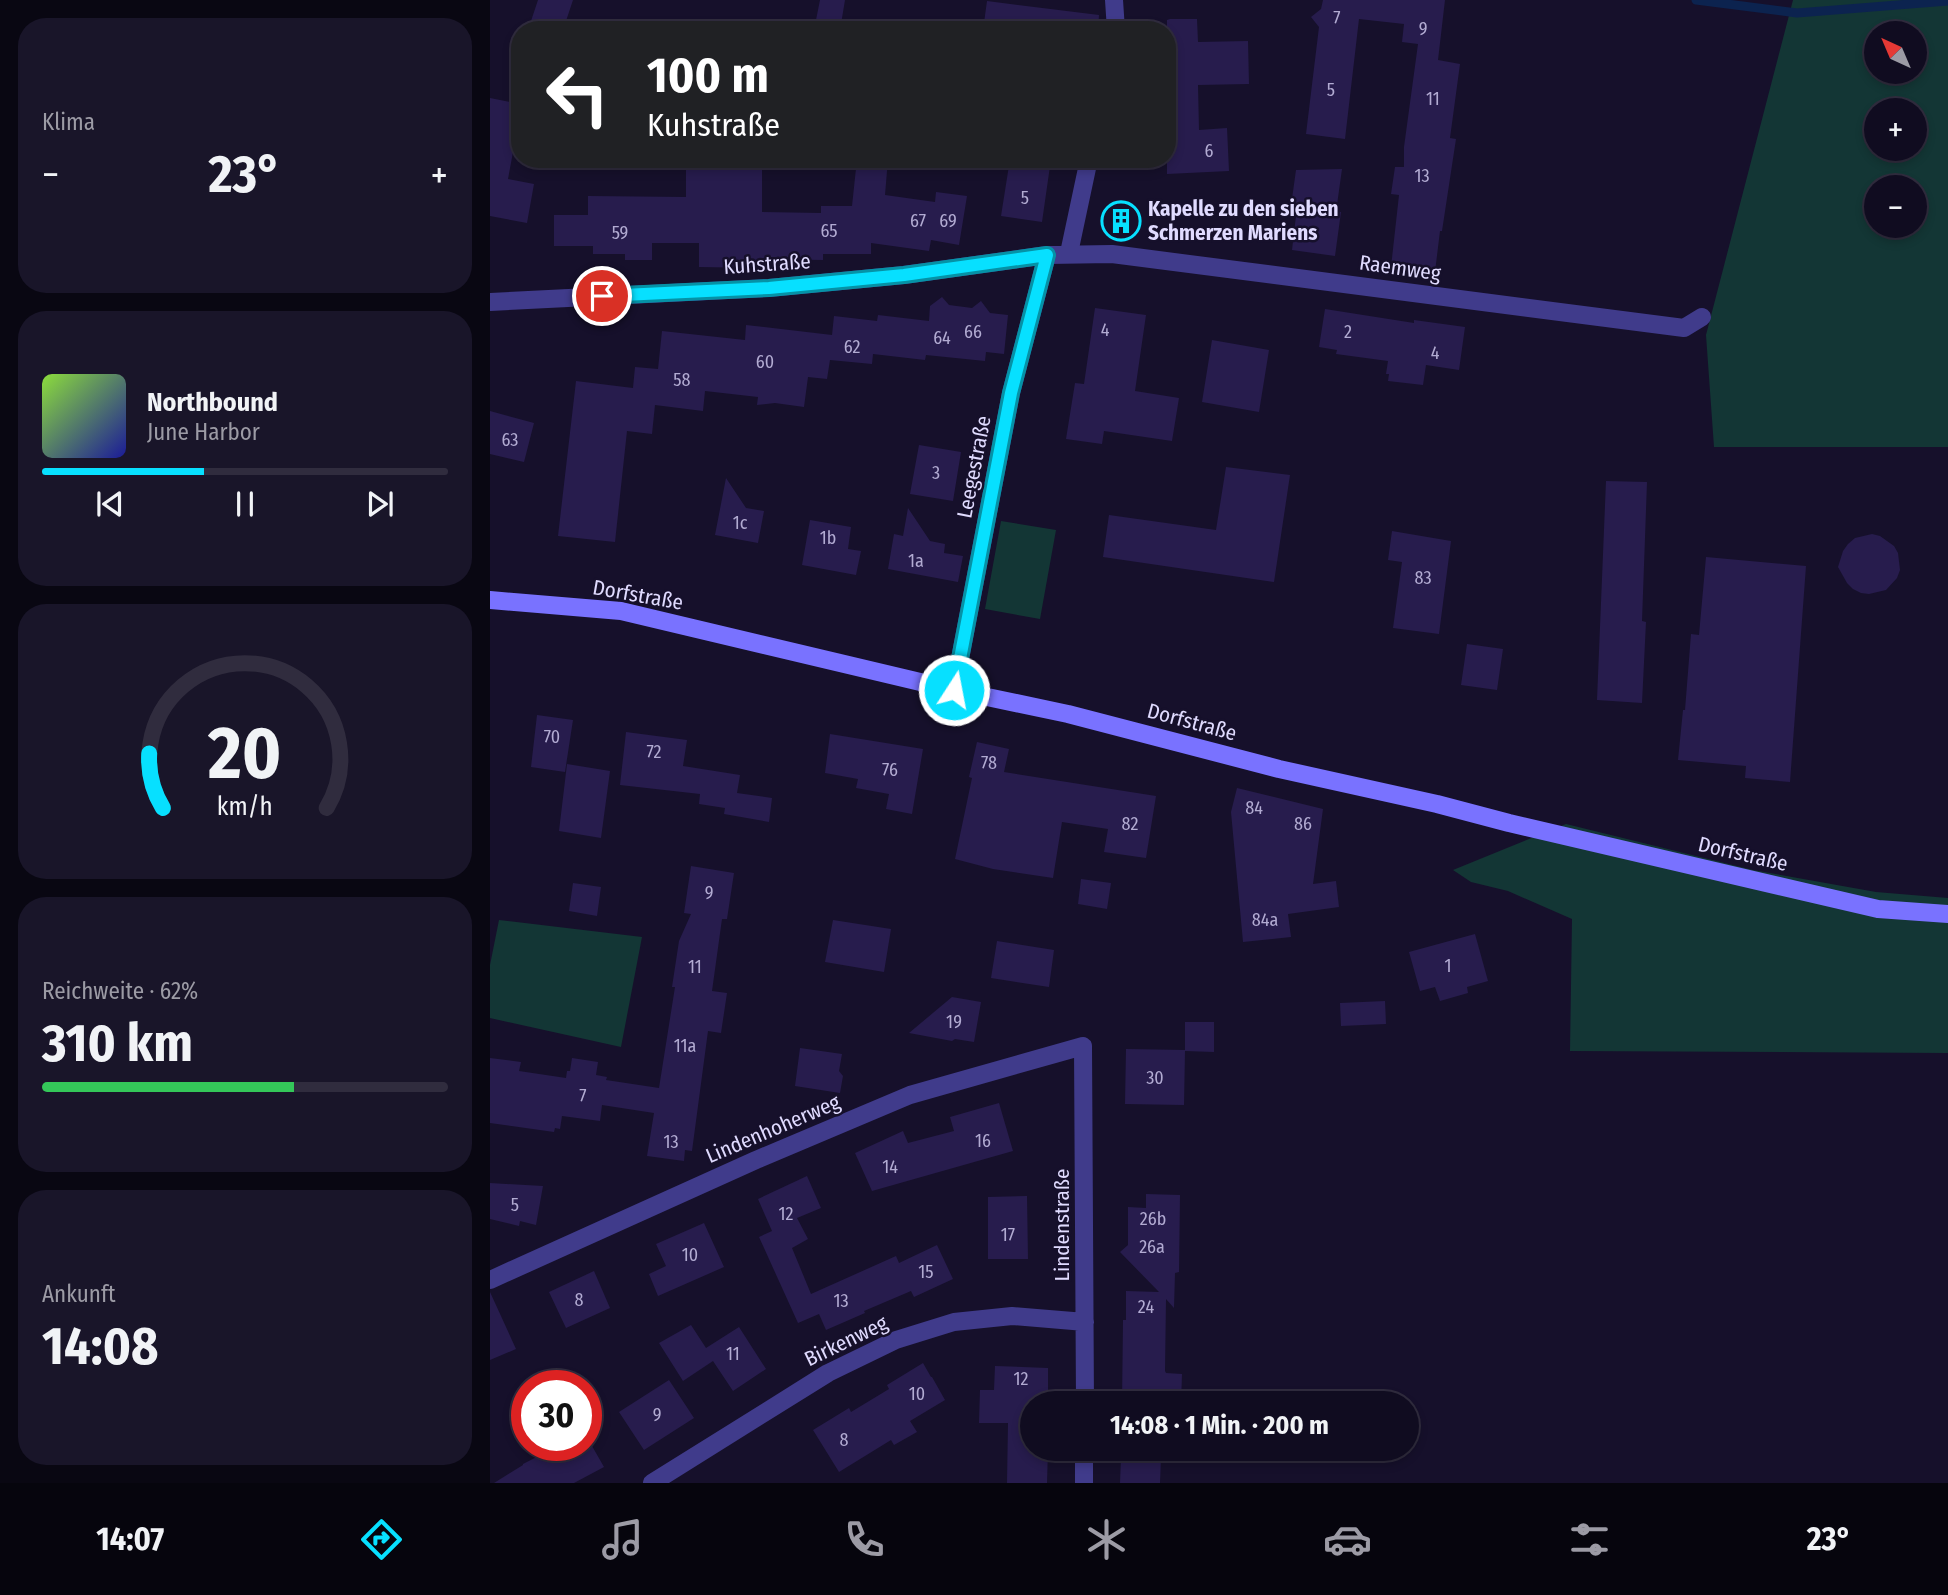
<!DOCTYPE html>
<html lang="de">
<meta charset="utf-8">
<style>
:root{--surface:#100c20;--page:#191529;--text:#f1f3f6;--muted:#9c9ba5;--line:#302c3e;--accent:#07e0ff}
body{margin:0;font-family:"Fira Sans Condensed",sans-serif;background:var(--page);color:var(--text);height:100vh;display:flex;flex-direction:column;font-size:26px;white-space:nowrap}
*{box-sizing:border-box;margin:0}
p{font-size:23px;color:var(--muted)}
.icon{flex:none;width:38px;height:38px;fill:none;stroke:currentColor;stroke-width:2;stroke-linecap:round;stroke-linejoin:round}
.map{position:relative;flex:1;overflow:hidden}
.side{display:flex;flex-direction:column;gap:18px;padding:18px;background:#090712;width:490px}
.side>*{flex:none}
.hud{position:absolute;left:21px;top:21px;width:665px;height:147px;border-radius:28px;box-shadow:0 4px 10px #0003,0 0 0 2px var(--line);background:#202124;color:#fff;overflow:hidden}
.needle{width:46px;rotate:316deg}
.fabs{position:absolute;left:1374px;top:21px;display:grid;gap:14px}
.fabs a{display:grid;place-items:center;width:63px;height:63px;border-radius:50%;background:var(--surface);box-shadow:0 4px 10px #0003,0 0 0 2px var(--line);font-size:35px}
.speed{position:absolute;left:21px;top:1370px;display:flex;gap:14px;font-size:35px;font-weight:700;text-align:center}
.speed>*{display:grid;place-content:center;width:91px;height:91px;border-radius:50%;background:var(--surface);box-shadow:0 4px 10px #0003,0 0 0 2px var(--line);line-height:1}
.speed .limit{border:10px solid #d22;background:#fff;color:#111}
.pin{position:absolute;display:grid;place-items:center;width:60px;height:60px;color:#fff;margin:-30px;border:4px solid #fff;border-radius:50%;box-shadow:0 2px 7px #0007}
.me{position:absolute;width:77px;margin:-38px;rotate:11deg;stroke-linejoin:round;filter:drop-shadow(0 0 5px #0008)}
.turn{display:flex;align-items:center;gap:24px;height:147px;padding:0 21px;font-size:32px}
.turn .icon{width:91px;height:91px;stroke-width:2.5}
.turn b{display:block;font-size:49px;line-height:60px}
.big{font-size:52px;font-weight:700;line-height:1.1}
.side .widget{flex:1;display:flex;flex-direction:column;justify-content:center;gap:10px;min-width:0;padding:0 24px;border-radius:28px;background:var(--page)}
.side .dial{align-items:center;gap:0}
.dial svg{height:182px;overflow:visible;fill:none;stroke:var(--line);stroke-width:7;stroke-linecap:round;text-anchor:middle}
.dial text{fill:var(--text);stroke:none}
.song{display:flex;align-items:center;gap:21px}
.cover{width:84px;height:84px;border-radius:10px;background:linear-gradient(135deg,hsl(90 70% 55%),hsl(240 70% 35%))}
.played{height:7px;border-radius:4px;background:linear-gradient(90deg,var(--accent) 40%,var(--line) 40%)}
.keys{display:flex;justify-content:space-around;direction:ltr}
.heat{display:flex;justify-content:space-between;align-items:center;font-size:38px;direction:ltr}
.charge{height:10px;border-radius:5px;background:linear-gradient(90deg,#34c759 62%,var(--line) 0)}
.trip{position:absolute;left:530px;top:1391px;width:399px;height:70px;border-radius:35px;background:var(--surface);box-shadow:0 4px 10px #0003,0 0 0 2px var(--line);font-weight:700;line-height:70px;text-align:center}
.tab-bar{display:flex;height:112px;justify-content:space-around;align-items:center;background:#06050d;color:var(--muted)}
.tab-bar .icon{width:49px;height:49px}
.tab-bar .selected{color:var(--accent)}
.tab-bar b{font-size:32px;color:var(--text)}
main{display:flex;flex:1;min-height:0}
.map>svg:first-child{display:block}
.green{fill:#133635;fill-rule:evenodd}
.lines{fill:none;stroke-linecap:round;stroke-linejoin:round}
.stream{stroke:#0c234f;stroke-width:9}
.building{fill:#271c4d}
.street{stroke:#403b8b;stroke-width:18}
.secondary{stroke:#7972ff;stroke-width:18}
.route-casing{stroke:#0592a6;stroke-width:18}
.route{stroke:#07e0ff;stroke-width:12}
.labels{text-anchor:middle;dominant-baseline:central;stroke-width:5;stroke-linejoin:round;paint-order:stroke}
.number-label{font-size:18px;fill:#b2abd2}
.poi-label{font-size:21px;font-weight:bold;fill:#e0dbff;stroke:#16102b;text-anchor:start}
.street-label{font-size:21px;fill:#e0dbff;stroke:#16102b}
</style>
<main>
<section class="side">
<div class="widget"><p>Klima</p>
<div class="heat"><a>−</a><b class="big">23°</b><a>+</a></div>
</div>
<div class="widget">
<div class="song"><i class="cover"></i><div><b>Northbound</b><p>June Harbor</p></div></div>
<div class="played"></div>
<div class="keys"><svg class="icon" aria-label="previous" viewBox="0 0 24 24"><path d="M18 5L8 12l10 7zM5 5v14"/></svg><svg class="icon" aria-label="pause" viewBox="0 0 24 24"><path d="M8 5v14M16 5v14"/></svg><svg class="icon" aria-label="next" viewBox="0 0 24 24"><path d="M6 5l10 7-10 7zM19 5v14"/></svg></div>
</div>
<div class="widget dial"><svg viewBox="0 0 100 80">
<path d="M14 69A42 42 0 1 1 86 69"/>
<path d="M14 69A42 42 0 0 1 8 45" stroke="#07e0ff"/>
<text x="50" y="56" font-size="32" font-weight="700">20</text>
<text x="50" y="72" font-size="11">km/h</text>
</svg></div>
<div class="widget"><p>Reichweite · 62%</p><b class="big">310 km</b><div class="charge"></div></div>
<div class="widget"><p>Ankunft</p><b class="big">14:08</b></div>
</section>
<div class="map">
<svg width="1458" height="1483" viewBox="0 0 1458 1483">
<rect width="100%" height="100%" fill="#16102b"/>
<path class="green" d="M1303 0H1458V447H1224L1216 335ZM1386 33H1424V72H1386ZM1386 110H1424V149H1386ZM1386 187H1424V226H1386Z
M511 521 566 530 550 619 495 609Z
M1076 824 1263 870 1386 892 1458 898V1053L1080 1051 1082 919 1018 891 981 882 963 870Z
M9 920 152 937 131 1047 0 1018V965Z"/>
<g class="lines">
<path class="stream" d="M1206 0 1307 13 1458 1"/>
</g>
<path class="building" d="M48 0H83L73 30H38Z
M330 0H355L351 24 326 20Z
M833 0H955L948 60 970 64 960 138 966 139 952 231H950L945 272 901 267 909 195 901 194 905 167H914V147L928 44 912 42 914 24 869 19 855 139 816 134 829 27 821 17 831 9Z
M497 1 609 15 608 30H493Z
M680 19H707L708 42 758 41 759 84 708 85 709 130 737 128 739 171 677 174V20Z
M0 98 30 104V114L18 179 44 184 37 223 0 216Z
M196 159H272V212L331 213V206H362L367 159H398L395 195 445 202 446 192 477 196 469 245 441 240 439 251 381 243V254H333V260L270 259V268L209 267V243H162V260H135V254H103V246H64V215H98V196L196 197Z
M520 159H561L552 222 511 216Z
M852 169 846 212H851L845 256 802 250 807 207 801 206 806 170Z
M452 297 459 305 482 308 491 301 500 313 518 315 514 354 496 352 495 361 436 355 435 360 383 354 382 364 340 360 337 379 318 377 314 407 285 403 267 405 268 397 215 391 213 411 165 405 162 434 137 431 125 542 68 536 86 381 143 388 145 367 168 369 172 331 255 340 256 325 342 335 344 316 387 321 388 315 439 321 440 306Z
M605 308 656 315 645 391 689 398 682 441 614 431 612 444 576 439 585 383 594 384Z
M835 309 924 323V320L975 327 969 370 936 365 933 385 898 381 899 374H896L898 361 846 354 847 350 829 347Z
M722 340 779 350 769 412 712 402Z
M0 411 44 423 34 462 0 454Z
M429 445 471 452 463 501 420 494Z
M736 467 800 475 784 582 613 557 619 515 726 530Z
M236 478 256 508 274 511 268 543 225 535Z
M1116 481 1157 482 1152 621 1156 622 1152 703 1107 700Z
M418 508 440 541 455 544 454 553 473 556 468 582 398 569 404 534 413 536Z
M320 520 361 527 358 549 371 551 366 575 312 565Z
M902 531 961 541 949 634 903 628 912 562 898 560Z
M1382 534 1390 536 1404 546 1408 553 1410 570 1407 578 1396 590 1379 594 1371 593 1363 589 1357 583 1348 567 1353 551 1358 544 1365 538Z
M1216 557 1316 566 1300 782 1255 778 1256 766 1188 760 1193 710H1195L1201 634 1209 635Z
M977 644 1013 649 1007 690 971 685Z
M47 715 83 720 75 772 41 767Z
M136 732 197 740 193 766 250 775 247 793 282 798 279 822 234 814 235 808 209 804 210 794 130 785Z
M340 734 433 749 422 814 396 809 399 794 366 788 368 779 335 773Z
M487 742 519 749 514 772 666 796 656 858 614 852 618 829 572 822 563 878 503 869 465 859 482 778 479 777Z
M77 764 120 771 111 838 69 831Z
M747 788 833 809 823 884 846 881 849 907 798 914 801 937 753 942 741 812Z
M201 866 244 873 237 919H232L222 991 237 993 231 1033 218 1031 202 1151 195 1150 194 1161 157 1156 164 1113 112 1105 110 1121 72 1116 70 1129 65 1128 64 1132 0 1123V1058L31 1062 29 1071 76 1078 77 1071H80L82 1058 108 1062 106 1075 117 1077 116 1080 169 1088 185 987H182L189 941 201 914 194 913Z
M591 879 621 883 617 909 588 904Z
M83 883 111 887 107 916 79 911Z
M343 920 401 929 394 972 335 962Z
M985 934 998 981 977 987 978 993 950 1001 945 987 930 991 919 952Z
M507 941 564 950 559 987 501 978Z
M462 997 491 1002 484 1042 465 1039 462 1041 419 1033Z
M895 1001 896 1024 851 1026 850 1003Z
M695 1022H724V1052L695 1051 694 1105 635 1104 636 1049 695 1050Z
M310 1048 352 1054 349 1071 353 1076 350 1093 305 1086Z
M509 1103 523 1151 382 1191 365 1153 413 1131 418 1143 464 1131 460 1117Z
M317 1176 331 1208 307 1218 318 1239 302 1248 321 1294 406 1256 409 1263 447 1245 463 1279 424 1297 421 1291 374 1311 375 1313 336 1330 329 1314 308 1323 269 1237 282 1231 268 1199Z
M0 1183 53 1186 46 1225 30 1221 29 1226 0 1219Z
M656 1194 690 1195 689 1272 685 1273 684 1308 676 1299 675 1371 676 1373 692 1374 691 1404H632L633 1320H636V1291L669 1292 630 1252 638 1245V1207L656 1208Z
M537 1196 538 1259H498V1197Z
M214 1223 234 1267 168 1296 159 1274 176 1266 166 1244Z
M104 1271 120 1308 76 1328 59 1292Z
M0 1292 26 1349 0 1360Z
M201 1325 216 1348 249 1327 276 1369 243 1391 223 1361 193 1381 169 1343Z
M433 1363 441 1377H442L455 1400 420 1421 427 1432 404 1445 401 1440 349 1472 323 1430 359 1408 361 1412 399 1389 397 1385Z
M505 1366 558 1368V1404H542V1449L558 1450 557 1483H517L518 1423H489L490 1390H504Z
M179 1380 204 1418 154 1450 129 1412Z
M68 1446H102L114 1467 84 1483H4L33 1465V1464Z
M631 1457H671L670 1483H630Z"/>
<g class="lines">
<path class="street" d="M624 0 626 30
M579 253 599 159
M0 302 279 288 414 275 557 255 622 254 1194 328 1212 317
M464 690 521 393 557 255
M0 1280 266 1160 420 1095 593 1046 595 1404
M162 1483 338 1373 406 1340 464 1322 522 1316 595 1322
M594 1483V1449"/>
<path class="secondary" d="M0 600 131 611 464 690 578 714 789 769 947 804 1019 823 1388 909 1458 914"/>
</g>
<g class="lines">
<g class="route-casing">
<path id="route" d="M112 296 279 288 414 275 557 255 521 393 464 690"/>
</g>
<use href="#route" class="route"/>
</g>
<defs>
<g id="building-ring" transform="scale(2.0125)"><circle r="9.5" fill="#16102b" stroke="#07e0ff" stroke-width="1.5"/><path d="M-4-6H4V6H1V3H-1V6H-4ZM-2.5-4.3h1.7v1.8h-1.7ZM.8-4.3h1.7v1.8H.8ZM-2.5-1h1.7V.8h-1.7ZM.8-1h1.7V.8H.8Z" fill="#07e0ff"/></g>
</defs>
<g fill-rule="evenodd">
<use href="#building-ring" x="631" y="221"/>
</g>
<g class="labels">
<g class="number-label">
<text x="847" y="18">7</text>
<text x="933" y="29">9</text>
<text x="841" y="90">5</text>
<text x="943" y="99">11</text>
<text x="719" y="151">6</text>
<text x="932" y="176">13</text>
<text x="535" y="198">5</text>
<text x="428" y="221">67</text>
<text x="458" y="221">69</text>
<text x="339" y="231">65</text>
<text x="130" y="233">59</text>
<text x="615" y="330">4</text>
<text x="483" y="332">66</text>
<text x="858" y="332">2</text>
<text x="452" y="338">64</text>
<text x="362" y="347">62</text>
<text x="945" y="353">4</text>
<text x="275" y="362">60</text>
<text x="192" y="380">58</text>
<text x="20" y="440">63</text>
<text x="446" y="473">3</text>
<text x="250" y="523">1c</text>
<text x="338" y="538">1b</text>
<text x="426" y="561">1a</text>
<text x="933" y="578">83</text>
<text x="62" y="737">70</text>
<text x="164" y="752">72</text>
<text x="499" y="763">78</text>
<text x="400" y="770">76</text>
<text x="764" y="808">84</text>
<text x="640" y="824">82</text>
<text x="813" y="824">86</text>
<text x="219" y="893">9</text>
<text x="775" y="920">84a</text>
<text x="958" y="966">1</text>
<text x="205" y="967">11</text>
<text x="464" y="1022">19</text>
<text x="195" y="1046">11a</text>
<text x="665" y="1078">30</text>
<text x="93" y="1096">7</text>
<text x="493" y="1141">16</text>
<text x="181" y="1142">13</text>
<text x="400" y="1167">14</text>
<text x="25" y="1205">5</text>
<text x="296" y="1214">12</text>
<text x="663" y="1219">26b</text>
<text x="518" y="1235">17</text>
<text x="662" y="1247">26a</text>
<text x="200" y="1255">10</text>
<text x="436" y="1272">15</text>
<text x="89" y="1300">8</text>
<text x="351" y="1301">13</text>
<text x="656" y="1307">24</text>
<text x="243" y="1354">11</text>
<text x="531" y="1379">12</text>
<text x="427" y="1394">10</text>
<text x="167" y="1415">9</text>
<text x="354" y="1440">8</text>
</g>
<g class="poi-label">
<text x="658" y="209">Kapelle zu den sieben<tspan x="658" dy="24">Schmerzen Mariens</tspan></text>
</g>
<g class="street-label">
<text transform="translate(277 264) rotate(-4)">Kuhstraße</text>
<text transform="translate(910 268) rotate(8)">Raemweg</text>
<text transform="translate(484 467) rotate(-79)">Leegestraße</text>
<text transform="translate(148 595) rotate(10)">Dorfstraße</text>
<text transform="translate(702 722) rotate(15)">Dorfstraße</text>
<text transform="translate(1253 854) rotate(13)">Dorfstraße</text>
<text transform="translate(283 1129) rotate(-23)">Lindenhoherweg</text>
<text transform="translate(572 1225) rotate(-90)">Lindenstraße</text>
<text transform="translate(356 1341) rotate(-26)">Birkenweg</text>
</g>
</g>
</svg>
<div class="fabs">
<a><svg class="needle" viewBox="-14 -14 28 28"><path d="M0-13l5 13h-10z" fill="#e53935"/><path d="M0 13l5-13h-10z" fill="#9c9ba5"/></svg></a>
<a>+</a>
<a>−</a>
</div>
<div class="speed"><div class="limit">30</div></div>
<div class="pin" style="left:112px;top:296px;background:#d93025"><svg class="icon" aria-label="arrive" viewBox="0 0 24 24"><path d="M6 21V4h12l-3 4 3 4H6"/></svg></div>
<svg class="me" style="left:464px;top:690px" viewBox="-20 -20 40 40"><circle r="17" fill="#07e0ff" stroke="#fff" stroke-width="3"/><path d="M0-11L8 9 0 5-8 9z" fill="#fff"/></svg>
<div class="trip">14:08 · 1 Min. · 200 m</div>
<div class="hud">
<div class="turn"><svg class="icon" aria-label="left" viewBox="0 0 24 24"><path d="M17 20v-9H6M10 6l-5 5 5 5"/></svg><div><b>100 m</b>Kuhstraße</div></div>
</div>
</div>
</main>
<nav class="tab-bar">
<b>14:07</b>
<svg class="icon selected" aria-label="directions" viewBox="0 0 24 24"><path d="M12 3l9 9-9 9-9-9zM9 14v-3h6M13 9l2 2-2 2"/></svg>
<svg class="icon" aria-label="music" viewBox="0 0 24 24"><path d="M9 18V5l10-2v13"/><circle cx="6" cy="18" r="3"/><circle cx="16" cy="16" r="3"/></svg>
<svg class="icon" aria-label="phone" viewBox="0 0 24 24"><path d="M5 4h4l2 5-3 2q2 4 5 5l2-3 5 2v4C11 20 4 13 5 4z"/></svg>
<svg class="icon" aria-label="climate" viewBox="0 0 24 24"><path d="M12 3v18M4 7l16 10M4 17L20 7"/></svg>
<svg class="icon" aria-label="car" viewBox="0 0 24 24"><path d="M5 17H2v-5l4-1 3-4h7l3 4 3 1v5h-3M9 17h6M6 11h13"/><circle cx="7" cy="17" r="2"/><circle cx="17" cy="17" r="2"/></svg>
<svg class="icon" aria-label="filters" viewBox="0 0 24 24"><path d="M4 7h16M4 17h16"/><circle cx="9" cy="7" r="2"/><circle cx="15" cy="17" r="2"/></svg>
<b>23°</b>
</nav>
